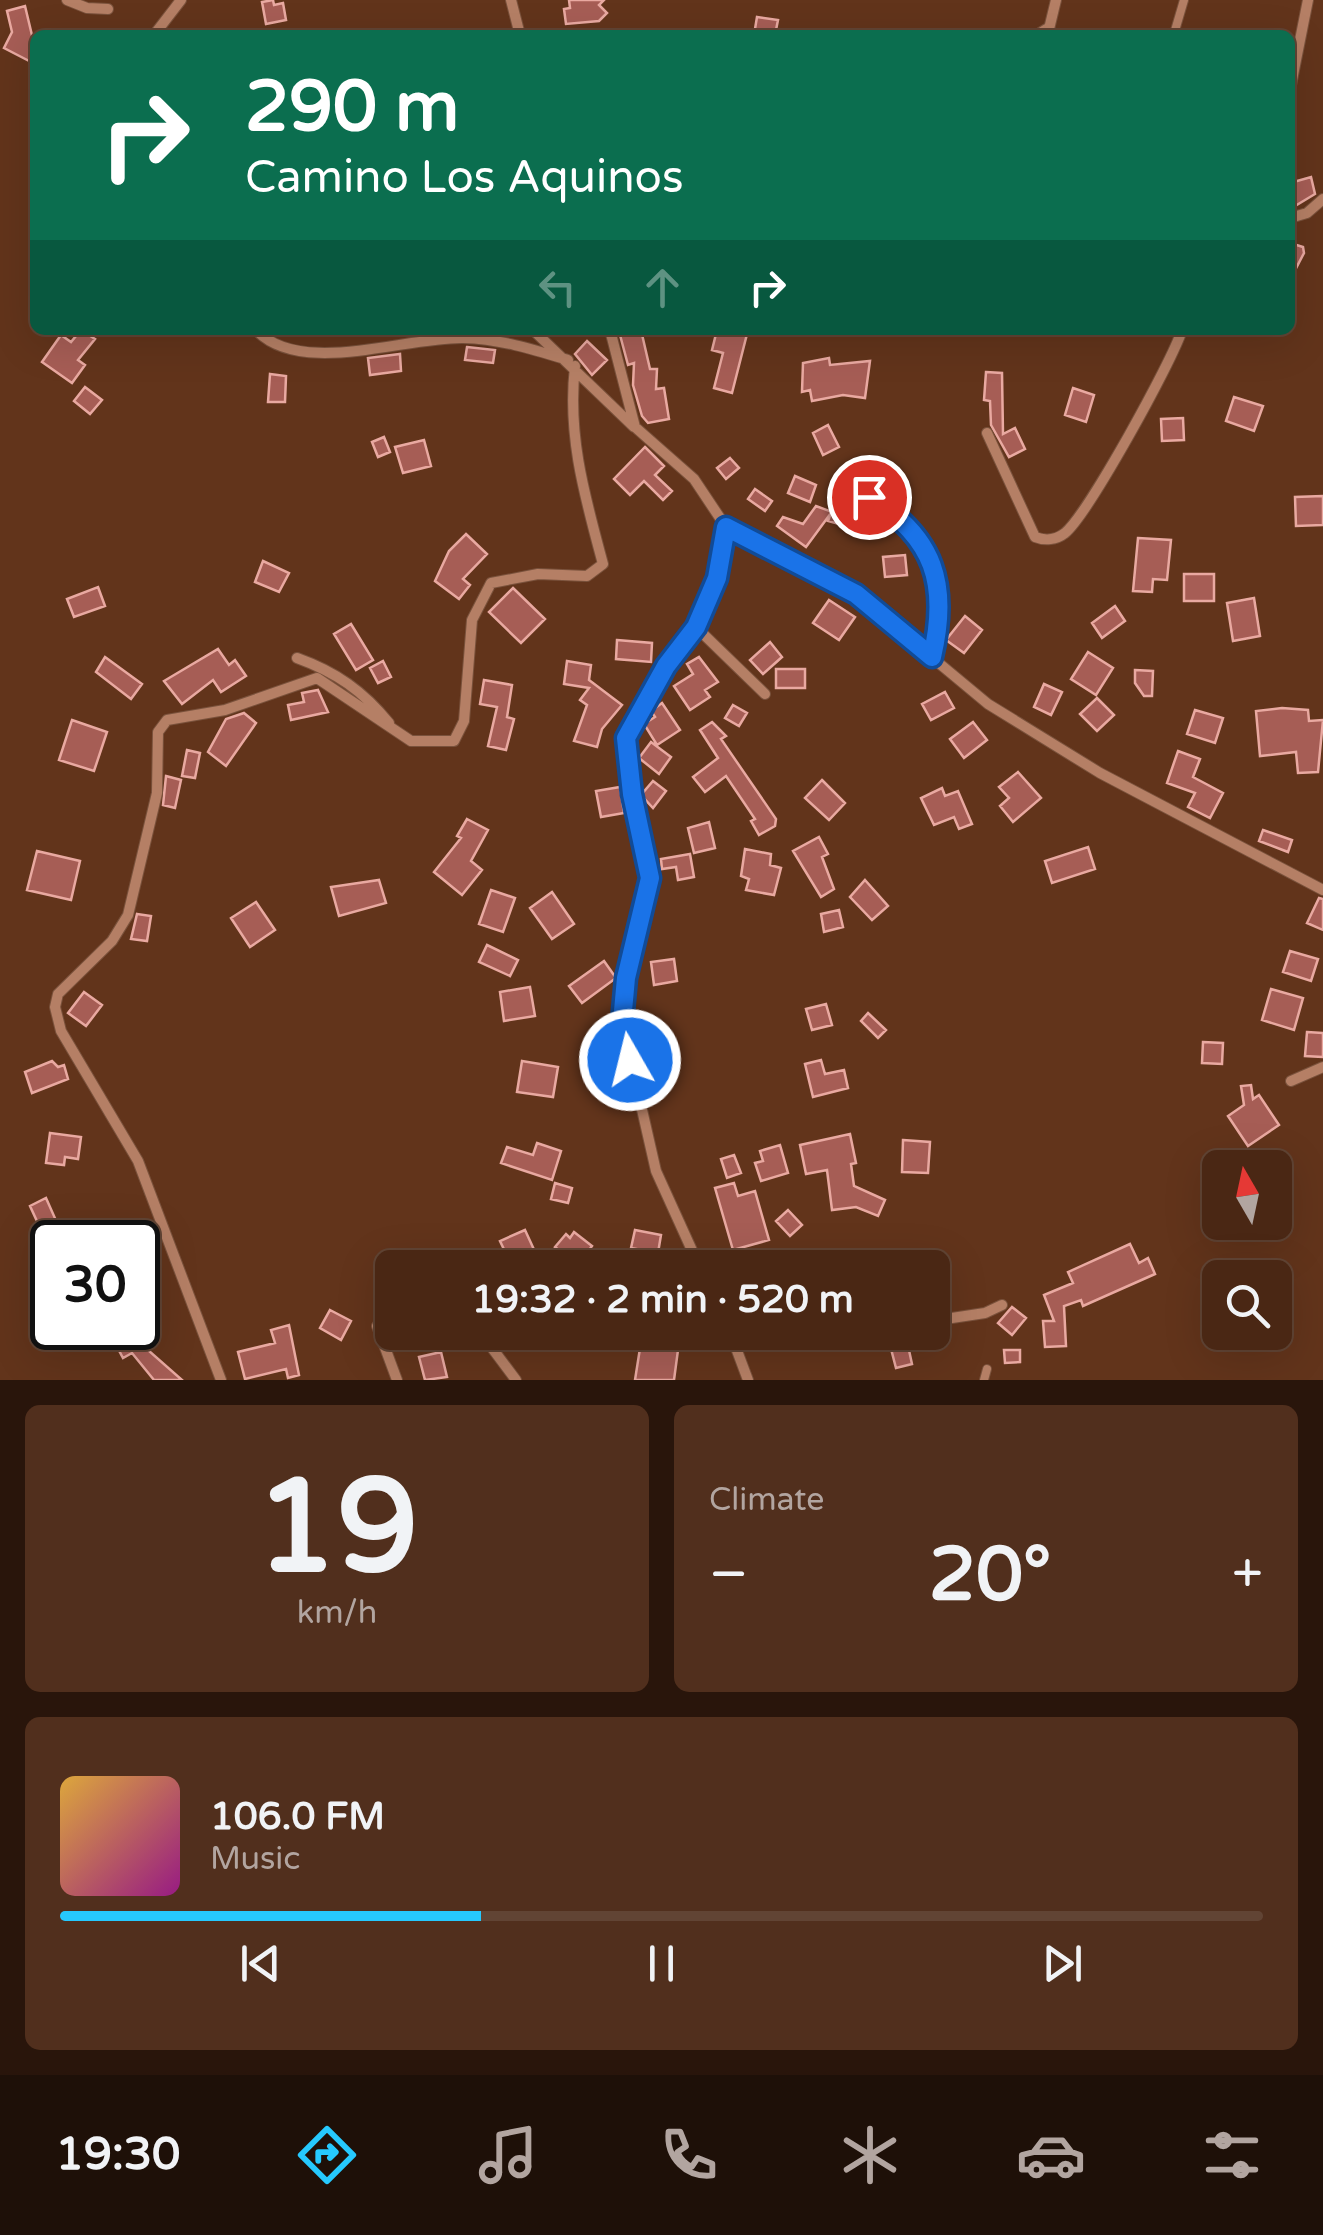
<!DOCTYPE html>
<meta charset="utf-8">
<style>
:root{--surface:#4a2714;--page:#512f1d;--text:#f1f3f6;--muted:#b2a5a0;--line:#614434;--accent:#26c9fe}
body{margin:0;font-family:"Varela Round",sans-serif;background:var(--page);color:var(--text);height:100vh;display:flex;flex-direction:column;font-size:38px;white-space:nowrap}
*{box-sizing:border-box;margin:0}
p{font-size:32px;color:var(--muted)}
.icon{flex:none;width:55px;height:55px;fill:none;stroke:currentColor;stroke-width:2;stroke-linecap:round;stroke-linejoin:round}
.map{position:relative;height:1380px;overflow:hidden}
.drawer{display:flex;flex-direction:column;gap:25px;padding:25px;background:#29150b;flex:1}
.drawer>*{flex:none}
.banner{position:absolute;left:30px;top:30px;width:1265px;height:305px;border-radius:15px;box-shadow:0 10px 40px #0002,0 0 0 2px var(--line);background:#0b6e4f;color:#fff;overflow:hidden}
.needle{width:65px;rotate:351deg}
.tools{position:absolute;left:1202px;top:1150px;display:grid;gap:20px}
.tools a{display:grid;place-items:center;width:90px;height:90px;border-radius:15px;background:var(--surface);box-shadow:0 10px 40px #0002,0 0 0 2px var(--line);font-size:50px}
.speed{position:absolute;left:30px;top:1220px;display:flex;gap:20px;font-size:50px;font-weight:700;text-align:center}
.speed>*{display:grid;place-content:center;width:130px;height:130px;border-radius:50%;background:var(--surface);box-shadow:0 10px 40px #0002,0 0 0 2px var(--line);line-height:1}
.speed .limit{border:5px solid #111;border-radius:15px;background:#fff;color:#111}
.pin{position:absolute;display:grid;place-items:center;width:85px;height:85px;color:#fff;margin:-42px;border:5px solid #fff;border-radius:50%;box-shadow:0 2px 10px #0007}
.me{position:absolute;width:110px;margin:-55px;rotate:352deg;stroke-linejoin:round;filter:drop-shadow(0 0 8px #0008)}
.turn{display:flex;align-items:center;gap:35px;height:210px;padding:0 50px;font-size:45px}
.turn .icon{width:130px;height:130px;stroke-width:2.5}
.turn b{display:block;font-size:70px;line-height:85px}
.lanes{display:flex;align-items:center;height:95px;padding:0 50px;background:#0003;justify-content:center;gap:50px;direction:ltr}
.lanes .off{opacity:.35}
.big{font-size:75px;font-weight:800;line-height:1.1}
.drawer .tile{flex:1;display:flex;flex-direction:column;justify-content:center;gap:15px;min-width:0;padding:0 35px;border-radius:15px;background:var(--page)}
.drawer .dial{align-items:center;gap:0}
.dial b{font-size:130px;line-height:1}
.song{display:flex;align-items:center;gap:30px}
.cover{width:120px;height:120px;border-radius:15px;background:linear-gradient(135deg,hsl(40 70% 55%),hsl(310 70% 35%))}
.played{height:10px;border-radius:5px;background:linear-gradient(90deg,var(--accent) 35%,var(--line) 35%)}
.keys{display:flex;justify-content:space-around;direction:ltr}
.heat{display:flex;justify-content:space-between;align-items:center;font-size:55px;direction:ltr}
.drawer .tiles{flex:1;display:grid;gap:25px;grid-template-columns:1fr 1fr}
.tile:last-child{grid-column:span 2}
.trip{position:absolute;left:375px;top:1250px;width:575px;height:100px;border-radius:15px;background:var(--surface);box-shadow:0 10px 40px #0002,0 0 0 2px var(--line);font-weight:800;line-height:100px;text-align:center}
.dock{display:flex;height:160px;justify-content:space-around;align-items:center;background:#1e1008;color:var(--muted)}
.dock .icon{width:70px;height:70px}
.dock .selected{color:var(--accent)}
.dock b{font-size:45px;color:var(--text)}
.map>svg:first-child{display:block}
.building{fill:#a65d55;stroke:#e9a9a1;stroke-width:2.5}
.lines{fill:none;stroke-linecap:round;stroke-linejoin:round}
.lane-casing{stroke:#7a523c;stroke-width:10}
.street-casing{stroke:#7a523c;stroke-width:12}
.lane{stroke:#b57f65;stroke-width:8}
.street{stroke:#b57f65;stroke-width:10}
.route-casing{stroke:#114b97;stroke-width:25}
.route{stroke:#1a73e8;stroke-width:18}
</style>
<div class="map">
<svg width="1323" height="1380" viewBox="0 0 1323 1380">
<rect width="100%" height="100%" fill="#62341b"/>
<path class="building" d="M273 0 274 5 283 3 286 20 266 24 262 2Z
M569 0H604L599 5 607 13 599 21 566 24 564 9 570 8Z
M25 6 35 48V64L4 48 12 32 7 11Z
M757 17 778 20 775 35H754Z
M1311 177 1315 194 1290 209V183Z
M1290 243 1303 247 1304 253 1291 278Z
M81 330 95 339 78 360 85 365 72 383 42 362 61 335 71 342Z
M641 330 650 369H657L656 389 664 388 669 419 648 423 642 416 633 385 634 363 628 365 620 335Z
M717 330 747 334 732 393 714 388 723 353 712 350Z
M587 341 607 360 592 375 575 354Z
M467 347 495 350 493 363 465 360Z
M400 354 401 371 370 375 368 358Z
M829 358 830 365 870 361 865 398 843 395 812 401 810 390 802 392 803 363Z
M986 372 1002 373 1003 434 1015 428 1025 449 1009 457 991 425 990 401 984 400Z
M270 374 286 376 285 402H268Z
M85 387 102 400 90 414 74 401Z
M1073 388 1094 395 1086 422 1065 415Z
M1234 397 1263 406 1254 431 1226 421Z
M1183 418 1184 440 1162 441 1161 419Z
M828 425 839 447 823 455 813 433Z
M384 437 390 452 378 457 372 442Z
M424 440 431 466 403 473 395 447Z
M645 447 664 466 655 475 672 491 663 500 644 481 630 495 614 479Z
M730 458 739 468 726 479 717 468Z
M795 476 816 485 810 502 788 493Z
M755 489 772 501 765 511 748 499Z
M1323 496V525L1296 526 1295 497Z
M835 504 877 513 874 534 828 521 831 513 806 547 777 526 783 517 803 524 816 506 832 512Z
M466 534 487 554 463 579 470 585 459 599 435 581 449 551Z
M1138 538 1171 540 1167 580 1153 579 1152 592 1133 591Z
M905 555 907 575 885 577 883 557Z
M263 561 289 573 279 592 255 582Z
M1184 574H1214V601H1184Z
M98 587 105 606 74 617 67 599Z
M513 588 545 619 521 643 489 612Z
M1254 598 1260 636 1233 641 1227 603Z
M829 600 855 617 839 640 813 623Z
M1115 606 1125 621 1102 638 1092 623Z
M965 616 982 630 964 653 946 640Z
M351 624 373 660 356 670 334 634Z
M617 640 652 643 651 662 616 659Z
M770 642 782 657 763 674 750 660Z
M218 649 229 665 235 660 246 676 221 692 213 680 182 704 164 681Z
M1088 652 1113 668 1096 695 1071 679Z
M105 657 142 684 131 699 96 672Z
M699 657 718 682 705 690 710 697 690 710 674 686 693 674 687 664Z
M383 661 391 677 378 683 370 668Z
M567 661 591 665 589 680 622 705 602 729 597 747 574 741 587 705 580 700 589 688 564 684Z
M776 669H805V688H776Z
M1135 670 1153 671 1152 696H1144L1135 683Z
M484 680 512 685 507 717 514 719 506 750 488 746 497 707 480 704Z
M1044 684 1062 692 1051 715 1034 707Z
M318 690 328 712 291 720 288 705 304 702 302 693Z
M945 692 954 708 931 720 922 704Z
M1097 698 1114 715 1097 731 1080 714Z
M662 703 680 730 657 745 644 724 655 717 651 711Z
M733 705 747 713 739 726 725 718Z
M1282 708 1308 710 1309 721 1323 720 1318 772 1298 773 1296 752 1260 756 1256 711Z
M1195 710 1223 718 1215 743 1187 734Z
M244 713 256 723 226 766 208 752 226 719Z
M72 720 107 732 94 771 59 760Z
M712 722 726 736 721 739 776 819 775 826 759 835 751 821 755 819 726 776 705 792 693 777 718 758 700 730Z
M973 722 987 740 964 758 950 739Z
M651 742 671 757 659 774 639 758Z
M187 750 200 753 195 778 182 776Z
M1178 751 1200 759 1193 777 1223 793 1210 818 1188 807 1195 793 1167 783Z
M1018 772 1041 798 1013 822 1000 806 1009 798 999 787Z
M166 776 181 780 175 808 163 805Z
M822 780 845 803 829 820 805 798Z
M653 781 666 791 653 808 641 795Z
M620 787 624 813 601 817 596 791Z
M942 788 945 796 958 791 972 824 959 829 954 817 934 825 921 798Z
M467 819 488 830 471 861 482 870 462 895 434 872 461 838 457 836Z
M709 822 715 848 694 853 688 828Z
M1263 830 1292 840 1288 852 1259 841Z
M819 837 828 854 822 857 834 889 821 897 793 851Z
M1088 847 1095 869 1052 883 1045 861Z
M745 849 771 854 770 865 781 868 774 895 746 890 749 879 741 876Z
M37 851 80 861 71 900 27 890Z
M690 854 694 877 678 880 676 867 662 869 661 859Z
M379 880 386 903 339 916 331 887Z
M865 880 888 906 872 920 850 897Z
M491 890 515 898 503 932 479 924Z
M552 892 574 924 552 939 530 908Z
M1319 898 1323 899V930L1307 923Z
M256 902 275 930 250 947 231 918Z
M839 910 843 927 824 932 821 914Z
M137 914 151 916 147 941 131 939Z
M487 945 518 960 510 976 479 962Z
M1290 951 1318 959 1311 981 1283 972Z
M674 959 677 981 654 985 651 962Z
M604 961 616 978 582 1003 569 986Z
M530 987 535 1016 504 1021 500 992Z
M1271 989 1303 998 1294 1030 1262 1020Z
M84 992 102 1005 86 1026 68 1013Z
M826 1004 832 1025 812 1030 806 1009Z
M868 1013 886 1030 878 1038 861 1021Z
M1307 1032 1323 1033V1057L1305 1056Z
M1203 1042 1223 1043 1222 1064 1202 1063Z
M821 1060 825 1074 844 1070 848 1088 813 1097 805 1064Z
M52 1061 58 1067 64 1065 68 1079 32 1093 25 1072Z
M522 1061 558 1067 553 1097 517 1092Z
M1251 1085 1253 1099 1259 1095 1279 1125 1248 1146 1228 1116 1244 1105 1241 1086Z
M50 1133 81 1137 78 1159 65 1157 64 1165 46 1163Z
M850 1134 856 1163 851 1164 854 1186 885 1200 878 1216 856 1207 832 1210 827 1170 806 1174 800 1145Z
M903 1140 930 1142 928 1173 902 1172Z
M537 1143 561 1151 552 1180 501 1163 507 1147 533 1155Z
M780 1145 788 1173 761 1181 755 1163 763 1161 760 1151Z
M734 1155 741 1173 727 1178 721 1159Z
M555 1183 572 1188 568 1203 551 1199Z
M734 1183 738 1196 755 1191 769 1240 733 1250 715 1188Z
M46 1198 58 1225 42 1232 30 1206Z
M788 1210 802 1225 790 1236 776 1221Z
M525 1230 536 1254 512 1266 500 1241Z
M635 1230 661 1235 658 1253 631 1248Z
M574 1232 592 1246 578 1265 555 1247 566 1234 570 1238Z
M1130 1244 1139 1263 1148 1258 1155 1274 1083 1306 1081 1300 1064 1306 1066 1346 1045 1347 1043 1321H1054L1044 1295 1073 1283 1068 1272Z
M469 1253 477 1268H444Z
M1012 1307 1026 1318 1012 1335 998 1323Z
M330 1310 351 1321 341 1340 320 1328Z
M289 1325 299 1375 288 1378 286 1369 245 1379 238 1352 275 1343 271 1330Z
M137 1330 149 1351 182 1380H154L132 1353 123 1358 115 1343Z
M654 1332 680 1335 674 1380H635L641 1342 653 1344Z
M907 1341 912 1364 896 1368 890 1345Z
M1004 1350H1020V1362L1005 1363Z
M441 1352 447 1377 425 1380 419 1357Z"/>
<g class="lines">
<g class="lane-casing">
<path id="lane" d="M1174 34 1184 0
M1035 35 1046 28 1058 35
M984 1380 987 1369"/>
</g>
<g class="street-casing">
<path id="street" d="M67 0 87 8 108 9
M511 0 520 35
M1049 29 1056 0
M154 35 181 0
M1290 90 1308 0
M1290 218 1307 213 1323 199
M256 330C300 377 404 337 463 338 500 339 532 349 568 360
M533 330 634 427
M610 330 635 427 694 479 726 527 717 579 696 627 665 665 627 737 632 793 650 879 627 979 622 1022 656 1171 700 1268
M987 433 1035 537C1045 541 1056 540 1065 533 1088 514 1172 362 1182 330
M846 489C929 517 950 577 932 657
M726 527 857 595 988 704 1100 773 1323 890
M696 627 765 694
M297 658C336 672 363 691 389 723
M1291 1081 1323 1067
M932 1321 985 1313 1002 1305
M377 1326 397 1380
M487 1332 492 1348 516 1380
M730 1332 748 1380
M221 1380 138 1161 61 1031 55 1007 58 994 112 941 128 915 157 793 158 732 167 720 225 710 317 678 411 741H454L464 721 472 620 491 583 538 574 587 576 603 564C585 497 567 436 575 366"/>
</g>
<use href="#lane" class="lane"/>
<use href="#street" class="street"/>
</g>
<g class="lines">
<g class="route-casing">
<path id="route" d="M630 1060 622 1022 626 978 650 878 632 794 626 738 666 666 696 627 717 578 726 527 856 594 932 657C949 585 935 537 869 497"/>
</g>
<use href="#route" class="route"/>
</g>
</svg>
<div class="tools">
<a><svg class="needle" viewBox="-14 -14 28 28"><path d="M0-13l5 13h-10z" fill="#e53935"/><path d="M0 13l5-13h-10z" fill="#b2a5a0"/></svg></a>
<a><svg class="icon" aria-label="search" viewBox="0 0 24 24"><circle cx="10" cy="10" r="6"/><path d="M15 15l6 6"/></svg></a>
</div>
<div class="speed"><div class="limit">30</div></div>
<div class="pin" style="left:869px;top:497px;background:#d93025"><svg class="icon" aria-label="arrive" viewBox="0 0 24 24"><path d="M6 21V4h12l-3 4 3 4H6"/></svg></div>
<svg class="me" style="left:630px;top:1060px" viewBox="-20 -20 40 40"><circle r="17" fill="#1a73e8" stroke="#fff" stroke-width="3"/><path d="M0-11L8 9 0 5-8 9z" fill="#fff"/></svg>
<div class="trip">19:32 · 2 min · 520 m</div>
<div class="banner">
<div class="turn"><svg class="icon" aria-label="right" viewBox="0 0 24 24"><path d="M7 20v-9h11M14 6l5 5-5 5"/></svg><div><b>290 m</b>Camino Los Aquinos</div></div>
<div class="lanes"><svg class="icon off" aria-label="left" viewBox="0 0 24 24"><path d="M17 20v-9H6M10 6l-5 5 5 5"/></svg><svg class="icon off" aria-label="ahead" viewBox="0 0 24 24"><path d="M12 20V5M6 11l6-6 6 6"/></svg><svg class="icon" aria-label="right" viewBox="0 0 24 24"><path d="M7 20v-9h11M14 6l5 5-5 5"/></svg></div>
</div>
</div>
<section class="drawer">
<div class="tiles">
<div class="tile dial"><b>19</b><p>km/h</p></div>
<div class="tile"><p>Climate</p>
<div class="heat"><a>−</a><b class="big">20°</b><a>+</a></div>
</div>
<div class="tile">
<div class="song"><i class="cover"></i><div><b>106.0 FM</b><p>Music</p></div></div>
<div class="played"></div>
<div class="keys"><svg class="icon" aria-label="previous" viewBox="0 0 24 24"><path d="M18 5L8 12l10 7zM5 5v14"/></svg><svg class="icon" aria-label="pause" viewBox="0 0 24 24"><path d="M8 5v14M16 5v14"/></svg><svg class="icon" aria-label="next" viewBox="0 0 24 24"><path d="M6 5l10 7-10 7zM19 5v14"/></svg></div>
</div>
</div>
</section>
<nav class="dock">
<b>19:30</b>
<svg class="icon selected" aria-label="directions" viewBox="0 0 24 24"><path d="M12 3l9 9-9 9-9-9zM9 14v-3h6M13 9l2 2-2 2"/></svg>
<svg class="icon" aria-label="music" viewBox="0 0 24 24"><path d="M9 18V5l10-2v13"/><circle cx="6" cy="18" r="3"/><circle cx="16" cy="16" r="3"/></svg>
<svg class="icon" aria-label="phone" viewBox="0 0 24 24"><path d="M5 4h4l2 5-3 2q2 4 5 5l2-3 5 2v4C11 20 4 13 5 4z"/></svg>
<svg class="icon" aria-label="climate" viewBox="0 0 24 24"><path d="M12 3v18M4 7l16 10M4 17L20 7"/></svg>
<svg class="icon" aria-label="car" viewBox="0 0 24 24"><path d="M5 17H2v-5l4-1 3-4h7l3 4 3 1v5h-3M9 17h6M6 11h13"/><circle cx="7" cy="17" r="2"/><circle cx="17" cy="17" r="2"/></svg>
<svg class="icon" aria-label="filters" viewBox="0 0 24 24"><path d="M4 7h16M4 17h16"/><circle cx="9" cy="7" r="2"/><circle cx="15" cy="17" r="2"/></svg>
</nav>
